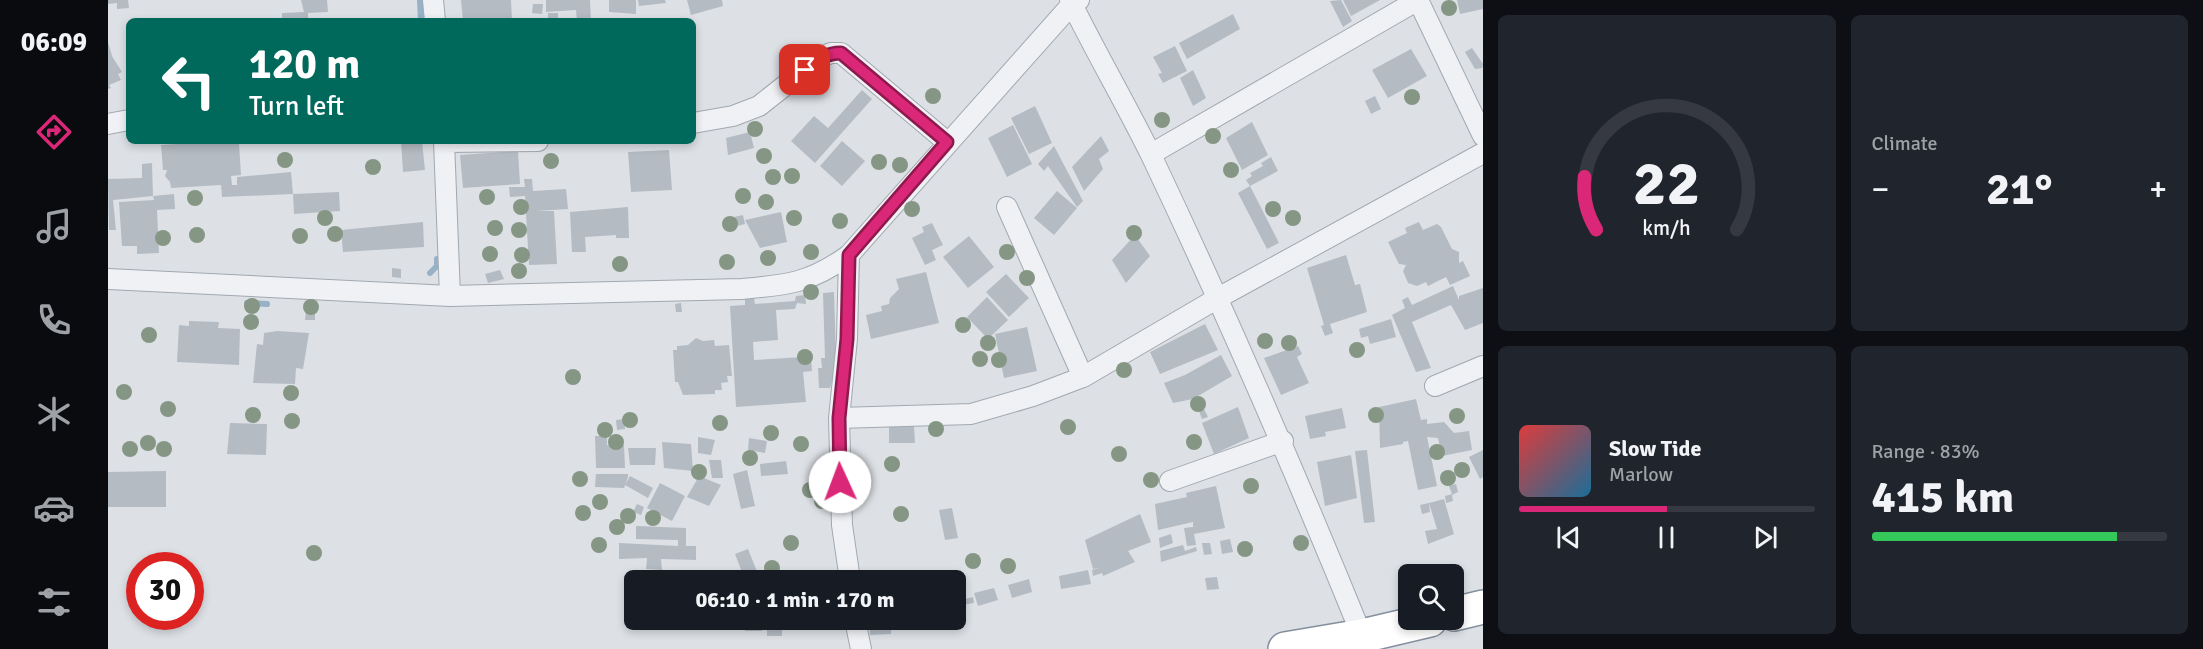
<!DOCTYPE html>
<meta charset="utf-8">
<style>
:root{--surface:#171b24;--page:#20242c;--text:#f1f3f6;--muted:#9ea1a6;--line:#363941;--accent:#db2777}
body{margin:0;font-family:Signika,sans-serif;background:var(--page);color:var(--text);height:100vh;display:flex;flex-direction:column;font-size:22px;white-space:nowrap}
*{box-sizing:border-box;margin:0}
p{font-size:20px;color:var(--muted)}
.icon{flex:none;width:33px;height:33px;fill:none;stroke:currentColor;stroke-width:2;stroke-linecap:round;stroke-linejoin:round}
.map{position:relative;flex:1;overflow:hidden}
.side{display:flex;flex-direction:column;gap:15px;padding:15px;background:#0d0f14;width:720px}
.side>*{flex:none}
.guide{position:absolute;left:18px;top:18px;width:570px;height:126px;border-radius:9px;box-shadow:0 3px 9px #0003;background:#00695c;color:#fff;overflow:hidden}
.controls{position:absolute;left:1290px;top:564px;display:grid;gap:12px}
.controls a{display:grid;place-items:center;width:66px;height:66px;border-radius:9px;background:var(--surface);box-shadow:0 3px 9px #0003;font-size:30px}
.speed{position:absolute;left:18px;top:552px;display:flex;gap:12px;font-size:30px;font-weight:700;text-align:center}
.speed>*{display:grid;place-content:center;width:78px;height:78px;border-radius:50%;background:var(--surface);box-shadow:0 3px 9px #0003;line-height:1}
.speed .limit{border:9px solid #d22;background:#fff;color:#111}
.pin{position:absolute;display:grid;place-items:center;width:51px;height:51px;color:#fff;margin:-26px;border-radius:12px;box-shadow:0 3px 9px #0006}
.me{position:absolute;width:66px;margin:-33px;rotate:358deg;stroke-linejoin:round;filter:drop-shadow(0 0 4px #0008)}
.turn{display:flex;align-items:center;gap:21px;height:126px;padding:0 24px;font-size:27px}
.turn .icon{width:78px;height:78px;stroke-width:2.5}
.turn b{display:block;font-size:42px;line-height:51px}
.big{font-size:45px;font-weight:700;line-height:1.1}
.side .widget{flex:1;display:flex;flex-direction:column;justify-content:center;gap:9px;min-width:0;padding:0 21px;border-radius:9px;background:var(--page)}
.side .dial{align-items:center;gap:0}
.dial svg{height:156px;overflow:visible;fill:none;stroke:var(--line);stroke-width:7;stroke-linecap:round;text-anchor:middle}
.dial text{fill:var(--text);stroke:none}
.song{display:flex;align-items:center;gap:18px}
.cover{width:72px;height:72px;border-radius:9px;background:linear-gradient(135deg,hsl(0 70% 55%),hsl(200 70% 35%))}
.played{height:6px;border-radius:3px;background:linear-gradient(90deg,var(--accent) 50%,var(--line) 50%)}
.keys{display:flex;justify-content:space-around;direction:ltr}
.heat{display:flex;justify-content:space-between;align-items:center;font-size:33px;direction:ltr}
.charge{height:9px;border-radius:4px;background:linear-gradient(90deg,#34c759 83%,var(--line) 0)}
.side .tiles{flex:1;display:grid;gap:15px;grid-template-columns:repeat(2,1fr)}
.trip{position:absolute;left:516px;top:570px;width:342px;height:60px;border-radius:9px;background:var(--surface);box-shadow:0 3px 9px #0003;font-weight:700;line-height:60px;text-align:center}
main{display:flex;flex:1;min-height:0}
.tab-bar{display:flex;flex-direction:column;width:108px;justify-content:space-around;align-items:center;background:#090b0e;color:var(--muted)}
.tab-bar .icon{width:42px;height:42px}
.tab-bar .active{color:var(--accent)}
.tab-bar b{font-size:27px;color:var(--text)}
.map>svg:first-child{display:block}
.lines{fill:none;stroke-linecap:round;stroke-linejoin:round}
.stream{stroke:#97b1c7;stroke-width:6}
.building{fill:#b4bbc3}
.minor-casing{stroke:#a2a8b0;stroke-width:22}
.trunk-casing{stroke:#848f9d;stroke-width:36}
.minor{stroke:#eff1f5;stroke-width:20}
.trunk{stroke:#fff;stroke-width:33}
.tree{fill:#859684}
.route-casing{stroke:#8e194d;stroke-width:15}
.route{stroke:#db2777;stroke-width:10}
</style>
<main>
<nav class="tab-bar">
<b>06:09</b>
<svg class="icon active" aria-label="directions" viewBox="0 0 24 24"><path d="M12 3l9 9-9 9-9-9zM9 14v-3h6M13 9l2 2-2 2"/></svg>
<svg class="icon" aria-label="music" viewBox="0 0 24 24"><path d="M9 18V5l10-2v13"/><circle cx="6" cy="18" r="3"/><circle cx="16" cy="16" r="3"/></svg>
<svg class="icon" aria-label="phone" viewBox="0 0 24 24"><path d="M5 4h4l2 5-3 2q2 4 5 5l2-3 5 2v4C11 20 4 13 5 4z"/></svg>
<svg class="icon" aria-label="climate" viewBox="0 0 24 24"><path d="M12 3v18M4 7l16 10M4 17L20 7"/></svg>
<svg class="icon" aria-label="car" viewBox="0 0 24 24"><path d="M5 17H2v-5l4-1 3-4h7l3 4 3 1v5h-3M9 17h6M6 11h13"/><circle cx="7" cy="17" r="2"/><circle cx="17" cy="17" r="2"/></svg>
<svg class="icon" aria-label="filters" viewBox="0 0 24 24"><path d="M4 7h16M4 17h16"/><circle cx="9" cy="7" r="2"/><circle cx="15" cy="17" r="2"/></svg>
</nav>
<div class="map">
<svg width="1375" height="649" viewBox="0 0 1375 649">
<rect width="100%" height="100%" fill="#dde1e6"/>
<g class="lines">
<path class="stream" d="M312 0 313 21
M322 273 329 266V259
M139 303 159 304"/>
</g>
<path class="building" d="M0 0H20L21 8 9 9V3L0 4Z
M193 0H219L220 12 200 13V21H174V13L196 12Z
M353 0H403L404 21H355Z
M438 0H482L483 21H469L468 10 438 12Z
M501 0H528V14L501 12Z
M530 0H557L558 3 531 6Z
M579 0H614L615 6 583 15Z
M1233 0 1244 21 1235 27 1222 1Z
M1235 0H1272L1243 16Z
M1349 0H1375V9L1352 14Z
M425 4H435L434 14 424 13Z
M440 13H450V20H440Z
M1125 14 1132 29 1079 59 1071 43Z
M0 42 4 56 14 72 10 74 13 80 1 85 3 88 0 89Z
M1067 46 1079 71 1055 83 1050 74 1054 73 1045 57Z
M1364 48 1375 64 1374 68 1367 69 1357 52Z
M1303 49 1319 76 1280 98 1264 70Z
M1085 70 1098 98 1085 106 1072 78Z
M754 90 764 99 707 163 683 141 706 116 720 128Z
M1267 96 1273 109 1263 114 1257 101Z
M927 106 944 143 921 154 903 118Z
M1144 122 1160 155 1134 170 1118 138Z
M905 125 924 164 899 177 880 138Z
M642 132 646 148 620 155 618 138Z
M993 136 1001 151 991 159 995 169 976 191 964 167Z
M115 141H121L122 144H131L133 175 123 176 124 185H129V177L183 172 185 194 114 197 113 185 63 188 62 182 57 176 59 170H55L53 145Z
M293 141H314L317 170 295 172Z
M734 141 757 161 734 186 712 166Z
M946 146 975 201 969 207 940 166 936 171 930 164Z
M561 150 564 190 523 192 520 152Z
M410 151 412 184 355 188 352 155Z
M1163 157 1170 171 1142 186 1138 180 1144 176 1142 173 1155 166 1153 163Z
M44 163 45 196 66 194 67 209 49 210 51 253 29 254V246H14L11 202 46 200 45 196 5 200 8 230H1L0 179 34 178V164Z
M416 179H424L425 191 458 189 460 209 428 211H446L449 264 421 265 417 196 402 197 401 187H417Z
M1142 186 1171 243 1159 249 1130 193Z
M949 191 969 208 946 235 926 218Z
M231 192 232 211 186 214 185 194Z
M520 207 521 238H508V235L477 237 478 252H464L462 212Z
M673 212 679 242 652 248 637 220Z
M635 215 637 224 629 226 626 217Z
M315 222 316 247 235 252 233 230Z
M1311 222 1315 230 1329 224 1333 227 1344 249 1351 252V263L1355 261 1362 276 1342 285 1338 277 1320 286 1318 282 1309 286 1300 283 1295 271 1298 265 1291 264 1280 242 1299 233 1297 228Z
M824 223 835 245 824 250 828 260 817 265 804 238 816 232 814 227Z
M1027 235 1042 256 1018 283 1004 260Z
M861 236 886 267 860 288 835 257Z
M1238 255 1247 285 1252 284 1259 312 1222 324 1225 333 1217 336 1213 326 1216 325 1199 268Z
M284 268 293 269V278L284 277Z
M392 270 396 279 380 283 377 274Z
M818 272 831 323 763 339 758 315 774 311 773 306 781 304 782 298 791 289 788 279Z
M898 274 921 298 901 317 878 292Z
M1345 286 1351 300V296L1375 288V323L1357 330 1343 305 1304 322 1323 368 1308 372 1284 315 1297 308 1294 300 1300 297 1304 305Z
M726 292 728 358 726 375 722 388H711L710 368H714L713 358H717L715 293Z
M697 295 698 304 689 303 687 309 668 310 670 340 645 342 646 360 694 357V360L703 359 704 371 695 372 698 402 628 407 622 306 637 305V299L646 298 647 304 687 301 688 296Z
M879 297 900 320 880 339 859 317Z
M573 303 574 312H568L567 304Z
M198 310 207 311V320H197Z
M1283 319 1288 337 1262 344 1260 336 1253 338 1251 329Z
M81 321 111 322 110 328 132 329 131 365 69 362 71 325 81 326Z
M1097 324 1110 350 1052 374 1042 352Z
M919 327 929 371 896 378 887 334Z
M169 331 201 333 195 369 188 368 187 384 145 383 149 344 155 345 156 333Z
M588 338 595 341 606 340 607 346 621 345 624 376H619L620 382 613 383 614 390H607V394L575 395 570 382H567L565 350H569V346L580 345Z
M1190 346 1194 354 1189 357 1201 383 1173 395 1156 358Z
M1113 355 1124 376 1085 399 1065 403 1056 383 1077 375Z
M1308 399 1313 420 1319 419V424L1336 422 1346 433 1361 431 1364 450 1334 456 1330 438 1319 437 1329 486 1310 490 1300 441 1295 442V444L1272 448 1271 407Z
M1130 407 1141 438 1106 454 1094 423Z
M1234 408 1238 428 1217 432 1218 436 1202 439 1197 416Z
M1096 409 1100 417 1094 419 1091 411Z
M516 419 517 429 509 430 508 420Z
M122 423 159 424 158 455 119 454Z
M806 426 807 443H781V427Z
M487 436H499V445H516L517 468H488Z
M590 437 607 440 603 455 590 453Z
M641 438 659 441 657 453 640 450Z
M554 442 583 444 585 471 556 468Z
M520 448H548L547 465H522Z
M1259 450 1267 522 1256 523 1247 451Z
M1375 450V477L1372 479 1361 457Z
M1243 455 1249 498 1217 506 1209 462Z
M601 460H613L615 478H604Z
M678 461 680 474 653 476 652 464Z
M639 470 647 506 633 509 625 474Z
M58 471V507H0V472Z
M488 474H520V477L516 488 487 487Z
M522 476 545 488 540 498 517 485Z
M591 476 613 485 601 506 579 497Z
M552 483 577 496 564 521 539 508Z
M1348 484 1350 492 1344 495 1345 501 1338 503 1337 496 1344 494 1341 486Z
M1108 486 1117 528 1086 534 1088 545 1079 546 1076 528 1085 527V522L1050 530 1047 504 1079 497 1078 493Z
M1336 499 1346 534 1320 544 1317 531 1329 529 1321 503Z
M1321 503 1322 512 1314 514 1312 505Z
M529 504 536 507 533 515 525 512Z
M844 508 850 538 837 540 831 510Z
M1032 514 1043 542 1020 551 1027 562 995 576 994 573 985 576 984 570 991 568 985 569 977 540Z
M528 526 578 528V546H588V560L553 559 554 570 538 569 539 558 511 559V543L570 546V540L528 539Z
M1063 534 1065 543 1052 548 1051 538Z
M1122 539 1125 552 1114 554 1112 541Z
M1094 543H1102L1104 554 1096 555Z
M1075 545 1077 551 1088 547 1089 551 1053 562 1052 551Z
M640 549 652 579 649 580H637L627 554Z
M980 570 983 584 953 589 951 576Z
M1109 577 1111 589 1099 590 1097 578Z
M921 579 924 592 904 598 900 585Z
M886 588 890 600 870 606 866 593Z
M865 597 866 603 854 605 853 600Z
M848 598H850L854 611 848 613Z
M637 620H654V631H637Z
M659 620H674V636H659Z
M783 621V634L762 635V622Z"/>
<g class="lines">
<g class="minor-casing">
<path id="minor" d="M325 0 327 21
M962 0C988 53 1018 104 1044 157 1119 315 1188 474 1254 636
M1310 0 1375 136
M585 123 625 116 651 106 713 57 723 53H733L839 142
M0 124 21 120
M336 141 342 296
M336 142 430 141
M1043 154 1310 0
M899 207 975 377
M0 279 342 296 634 289C680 285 702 283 741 255
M1327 386 1375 366
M731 418 863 414 925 396 975 377 1110 298 1375 153
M1062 481 1175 441
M742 580 734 525 731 418 739 339 741 255 964 4 971 0
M747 620 753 649"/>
</g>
<g class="trunk-casing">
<path id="trunk" d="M1346 614 1375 607
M1177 649 1254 636 1322 620"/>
</g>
<use href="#minor" class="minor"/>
<use href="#trunk" class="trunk"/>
</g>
<g class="tree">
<circle cx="1341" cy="8" r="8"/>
<circle cx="825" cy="96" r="8"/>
<circle cx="1304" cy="97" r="8"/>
<circle cx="1054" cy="120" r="8"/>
<circle cx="647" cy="129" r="8"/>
<circle cx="1105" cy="136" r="8"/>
<circle cx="656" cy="156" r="8"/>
<circle cx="177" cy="160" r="8"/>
<circle cx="443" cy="161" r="8"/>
<circle cx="771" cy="162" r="8"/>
<circle cx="792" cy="165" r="8"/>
<circle cx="265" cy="167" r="8"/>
<circle cx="1123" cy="170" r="8"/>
<circle cx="684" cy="176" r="8"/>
<circle cx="665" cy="177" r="8"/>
<circle cx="635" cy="196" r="8"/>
<circle cx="379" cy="197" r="8"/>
<circle cx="87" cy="198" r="8"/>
<circle cx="658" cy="202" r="8"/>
<circle cx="413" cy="207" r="8"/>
<circle cx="804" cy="209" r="8"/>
<circle cx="1165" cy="209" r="8"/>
<circle cx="217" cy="218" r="8"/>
<circle cx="686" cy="218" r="8"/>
<circle cx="1185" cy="218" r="8"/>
<circle cx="732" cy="221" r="8"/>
<circle cx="622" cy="224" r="8"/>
<circle cx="387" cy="228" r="8"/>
<circle cx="411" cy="230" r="8"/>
<circle cx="1026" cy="233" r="8"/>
<circle cx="227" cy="234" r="8"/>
<circle cx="89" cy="235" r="8"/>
<circle cx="192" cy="236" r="8"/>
<circle cx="55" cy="238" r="8"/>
<circle cx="703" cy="252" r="8"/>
<circle cx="899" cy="252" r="8"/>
<circle cx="382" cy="254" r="8"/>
<circle cx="414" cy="255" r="8"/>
<circle cx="660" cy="258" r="8"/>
<circle cx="619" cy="262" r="8"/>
<circle cx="512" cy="264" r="8"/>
<circle cx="411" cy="271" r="8"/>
<circle cx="919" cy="278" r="8"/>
<circle cx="703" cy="292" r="8"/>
<circle cx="144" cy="306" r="8"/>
<circle cx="203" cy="307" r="8"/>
<circle cx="143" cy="322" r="8"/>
<circle cx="855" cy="325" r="8"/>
<circle cx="41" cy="335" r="8"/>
<circle cx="1157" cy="341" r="8"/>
<circle cx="880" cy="343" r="8"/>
<circle cx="1181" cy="343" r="8"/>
<circle cx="1249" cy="350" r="8"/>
<circle cx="697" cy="357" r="8"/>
<circle cx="872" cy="359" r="8"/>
<circle cx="891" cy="360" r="8"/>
<circle cx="1016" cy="370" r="8"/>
<circle cx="465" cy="377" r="8"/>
<circle cx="16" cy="392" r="8"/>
<circle cx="183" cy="393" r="8"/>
<circle cx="1090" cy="404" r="8"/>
<circle cx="60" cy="409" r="8"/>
<circle cx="145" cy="415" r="8"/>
<circle cx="1268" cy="415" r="8"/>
<circle cx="1349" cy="416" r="8"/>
<circle cx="522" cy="420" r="8"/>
<circle cx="184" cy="421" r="8"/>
<circle cx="612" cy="423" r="8"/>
<circle cx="960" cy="427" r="8"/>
<circle cx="828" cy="429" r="8"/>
<circle cx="497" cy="430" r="8"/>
<circle cx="663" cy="433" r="8"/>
<circle cx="508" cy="442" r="8"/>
<circle cx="1086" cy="442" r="8"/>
<circle cx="40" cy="443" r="8"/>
<circle cx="693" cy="444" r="8"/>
<circle cx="22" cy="449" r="8"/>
<circle cx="56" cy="449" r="8"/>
<circle cx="1329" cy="452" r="8"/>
<circle cx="1011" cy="454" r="8"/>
<circle cx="642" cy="458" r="8"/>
<circle cx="784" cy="464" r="8"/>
<circle cx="1354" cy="470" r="8"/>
<circle cx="591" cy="472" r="8"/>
<circle cx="1340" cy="478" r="8"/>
<circle cx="472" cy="479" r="8"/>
<circle cx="1043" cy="480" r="8"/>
<circle cx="1143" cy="486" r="8"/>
<circle cx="702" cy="490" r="8"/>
<circle cx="714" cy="501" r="8"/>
<circle cx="492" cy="502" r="8"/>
<circle cx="475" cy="513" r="8"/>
<circle cx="793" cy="514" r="8"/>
<circle cx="520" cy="516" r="8"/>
<circle cx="545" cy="518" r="8"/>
<circle cx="509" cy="527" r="8"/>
<circle cx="683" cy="543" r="8"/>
<circle cx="1193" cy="543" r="8"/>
<circle cx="491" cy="545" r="8"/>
<circle cx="1137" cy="549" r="8"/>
<circle cx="206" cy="553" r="8"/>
<circle cx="865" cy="561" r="8"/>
<circle cx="900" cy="566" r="8"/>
<circle cx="664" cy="568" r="8"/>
</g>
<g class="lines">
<g class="route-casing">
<path id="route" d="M697 70C709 60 718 53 733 53L839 142 741 255 739 339 731 418 732 482"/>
</g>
<use href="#route" class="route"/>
</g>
</svg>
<div class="controls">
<a><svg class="icon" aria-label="search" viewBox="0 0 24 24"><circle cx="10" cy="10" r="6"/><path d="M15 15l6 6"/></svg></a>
</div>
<div class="speed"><div class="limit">30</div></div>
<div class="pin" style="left:697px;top:70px;background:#d93025"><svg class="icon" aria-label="arrive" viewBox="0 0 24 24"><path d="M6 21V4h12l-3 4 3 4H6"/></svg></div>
<svg class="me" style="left:732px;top:482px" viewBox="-20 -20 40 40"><circle r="19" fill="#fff"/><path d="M0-13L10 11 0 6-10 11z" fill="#db2777"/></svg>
<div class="trip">06:10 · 1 min · 170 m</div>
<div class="guide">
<div class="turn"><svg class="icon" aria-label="left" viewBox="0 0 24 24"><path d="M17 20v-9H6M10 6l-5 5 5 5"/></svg><div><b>120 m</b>Turn left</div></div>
</div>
</div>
<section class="side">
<div class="tiles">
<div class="widget dial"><svg viewBox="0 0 100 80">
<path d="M14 69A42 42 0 1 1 86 69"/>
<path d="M14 69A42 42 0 0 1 8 42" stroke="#db2777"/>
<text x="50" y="56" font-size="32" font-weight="700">22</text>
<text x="50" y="72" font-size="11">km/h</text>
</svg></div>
<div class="widget"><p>Climate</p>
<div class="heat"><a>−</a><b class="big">21°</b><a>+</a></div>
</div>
<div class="widget">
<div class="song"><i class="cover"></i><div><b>Slow Tide</b><p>Marlow</p></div></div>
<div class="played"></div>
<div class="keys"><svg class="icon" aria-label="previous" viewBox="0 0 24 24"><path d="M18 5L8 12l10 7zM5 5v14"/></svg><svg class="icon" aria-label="pause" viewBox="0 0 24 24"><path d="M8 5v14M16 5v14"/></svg><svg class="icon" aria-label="next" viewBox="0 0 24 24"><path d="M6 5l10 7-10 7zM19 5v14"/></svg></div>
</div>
<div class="widget"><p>Range · 83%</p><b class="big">415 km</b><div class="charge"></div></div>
</div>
</section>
</main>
